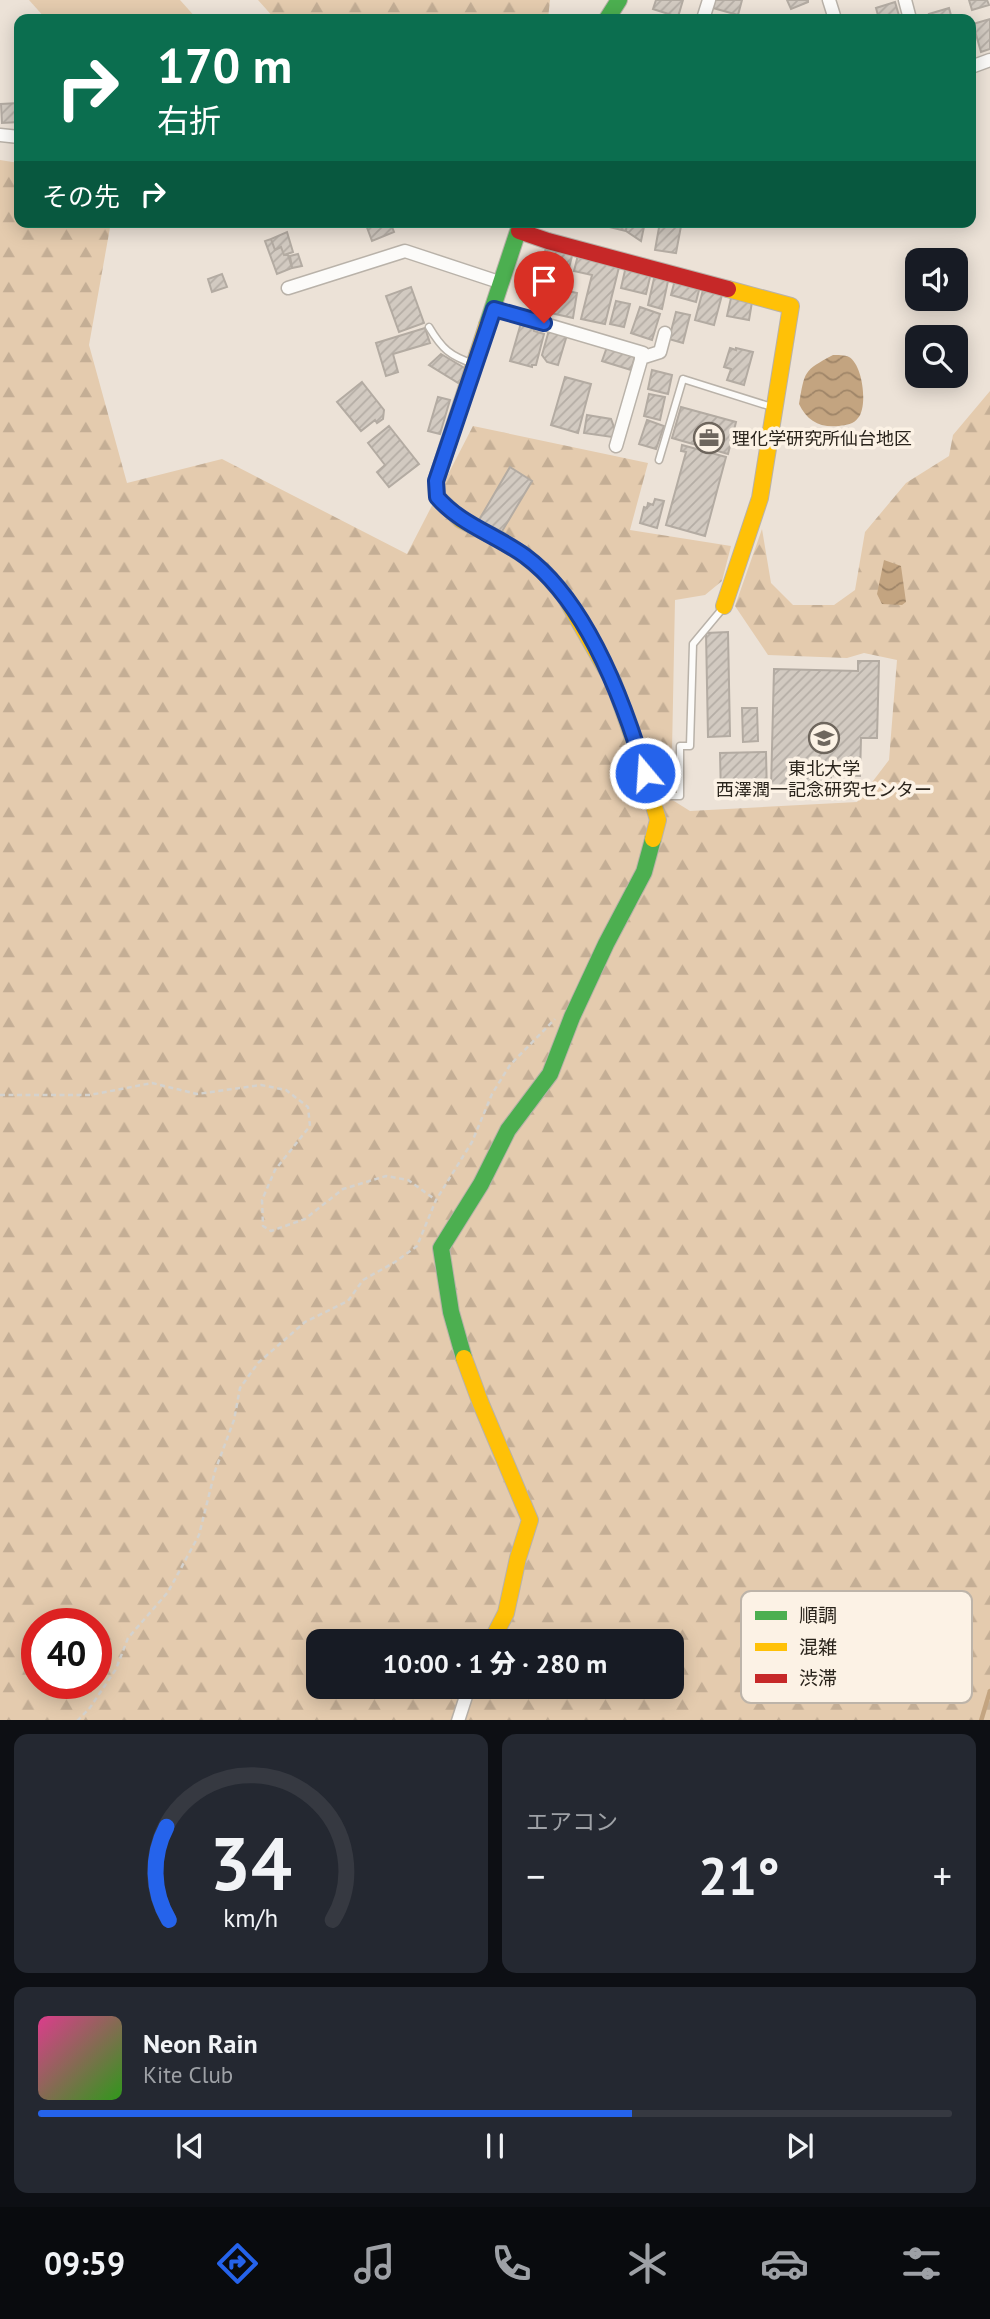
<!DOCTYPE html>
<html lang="ja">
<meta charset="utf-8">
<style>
:root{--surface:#171b24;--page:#242831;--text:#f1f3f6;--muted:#9ea1a6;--line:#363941;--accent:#2563eb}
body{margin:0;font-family:"PT Sans","Noto Sans JP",sans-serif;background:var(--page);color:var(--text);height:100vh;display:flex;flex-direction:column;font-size:26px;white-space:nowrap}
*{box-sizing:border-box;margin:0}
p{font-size:23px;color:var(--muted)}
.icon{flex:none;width:38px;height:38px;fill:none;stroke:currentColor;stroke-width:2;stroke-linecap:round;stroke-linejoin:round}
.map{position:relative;height:1720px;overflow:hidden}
.drawer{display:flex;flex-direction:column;gap:14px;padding:14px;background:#0d0f14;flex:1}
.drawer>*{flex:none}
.hud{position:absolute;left:14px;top:14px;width:962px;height:214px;border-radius:14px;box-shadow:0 4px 18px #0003;background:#0b6e4f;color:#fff;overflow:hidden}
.controls{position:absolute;left:905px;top:248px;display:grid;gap:14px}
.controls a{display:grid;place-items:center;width:63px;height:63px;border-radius:14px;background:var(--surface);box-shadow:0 4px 18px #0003;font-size:35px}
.speed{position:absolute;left:21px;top:1608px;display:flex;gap:14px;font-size:35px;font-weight:700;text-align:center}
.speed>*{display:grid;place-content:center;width:91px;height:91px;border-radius:50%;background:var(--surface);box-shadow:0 4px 18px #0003;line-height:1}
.speed .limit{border:10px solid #d22;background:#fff;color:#111}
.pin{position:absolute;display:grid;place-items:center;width:60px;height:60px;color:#fff;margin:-72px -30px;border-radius:50% 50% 50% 0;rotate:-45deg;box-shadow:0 0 7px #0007}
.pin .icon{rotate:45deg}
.me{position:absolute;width:77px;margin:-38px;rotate:342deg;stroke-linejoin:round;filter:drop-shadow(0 0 5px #0008)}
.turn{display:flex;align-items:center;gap:24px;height:147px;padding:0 28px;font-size:32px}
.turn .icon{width:91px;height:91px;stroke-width:2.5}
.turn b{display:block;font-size:49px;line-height:60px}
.then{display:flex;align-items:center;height:66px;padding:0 28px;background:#0003;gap:14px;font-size:26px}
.big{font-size:52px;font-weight:800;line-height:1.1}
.drawer .tile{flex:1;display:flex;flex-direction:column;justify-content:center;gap:10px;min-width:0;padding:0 24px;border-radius:14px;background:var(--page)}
.drawer .dial{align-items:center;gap:0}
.dial svg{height:182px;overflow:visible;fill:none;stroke:var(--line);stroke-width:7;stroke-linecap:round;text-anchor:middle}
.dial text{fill:var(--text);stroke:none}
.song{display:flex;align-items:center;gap:21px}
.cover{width:84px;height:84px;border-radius:10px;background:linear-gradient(135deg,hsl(330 70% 55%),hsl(110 70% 35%))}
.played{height:7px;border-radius:4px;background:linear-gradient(90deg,var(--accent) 65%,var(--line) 65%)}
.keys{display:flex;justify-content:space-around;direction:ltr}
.heat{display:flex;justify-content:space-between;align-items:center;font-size:38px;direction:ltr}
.drawer .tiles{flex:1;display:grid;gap:14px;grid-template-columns:1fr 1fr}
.tile:last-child{grid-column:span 2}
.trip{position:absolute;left:306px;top:1629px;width:378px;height:70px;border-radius:14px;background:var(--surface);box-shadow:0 4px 18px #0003;font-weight:800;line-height:70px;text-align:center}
.menu{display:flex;height:112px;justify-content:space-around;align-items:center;background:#090b0e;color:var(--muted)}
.menu .icon{width:49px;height:49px}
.menu .on{color:var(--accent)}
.menu b{font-size:32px;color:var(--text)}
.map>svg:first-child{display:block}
.forest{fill:url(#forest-firs);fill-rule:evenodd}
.pitch{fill:#e4cbae}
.water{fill:url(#water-waves)}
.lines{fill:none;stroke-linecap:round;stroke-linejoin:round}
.stream{stroke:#c3a480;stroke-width:4.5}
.building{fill:url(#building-hatch);stroke:#b3aba2;stroke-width:2}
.lane-casing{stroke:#b9b2a9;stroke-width:9}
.street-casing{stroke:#b9b2a9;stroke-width:15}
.fast-casing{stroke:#b9b2a9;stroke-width:18}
.slow-casing{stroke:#b9b2a9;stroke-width:18}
.jam-casing{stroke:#b9b2a9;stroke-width:18}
.path{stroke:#d4d2ce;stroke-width:2.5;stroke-dasharray:5 3.5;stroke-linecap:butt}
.lane{stroke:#fcfbf9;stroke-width:6}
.street{stroke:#fcfbf9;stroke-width:12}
.fast{stroke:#4caf50;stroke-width:16}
.slow{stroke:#ffc107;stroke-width:16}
.jam{stroke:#c62828;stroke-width:16}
.route-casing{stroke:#184099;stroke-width:18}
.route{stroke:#2563eb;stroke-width:12}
.labels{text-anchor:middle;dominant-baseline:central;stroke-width:7;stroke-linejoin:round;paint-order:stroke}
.poi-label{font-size:18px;fill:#2a241c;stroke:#fcf2e5;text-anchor:start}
.key{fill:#fcf2e5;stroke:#bdb4a9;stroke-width:2}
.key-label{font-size:19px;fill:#2a241c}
</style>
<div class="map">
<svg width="990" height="1721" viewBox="0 0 990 1721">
<defs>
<pattern id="forest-firs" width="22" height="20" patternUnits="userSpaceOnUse" patternTransform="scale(1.75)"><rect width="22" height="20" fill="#e4cbae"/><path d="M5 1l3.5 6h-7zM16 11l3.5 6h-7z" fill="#c4ae95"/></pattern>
<pattern id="water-waves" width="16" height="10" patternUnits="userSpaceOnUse" patternTransform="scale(1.75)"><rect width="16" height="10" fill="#c3a480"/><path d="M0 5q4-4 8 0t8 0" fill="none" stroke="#9f8568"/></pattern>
<pattern id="building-hatch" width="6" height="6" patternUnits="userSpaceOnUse" patternTransform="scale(1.75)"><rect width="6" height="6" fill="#d2cac1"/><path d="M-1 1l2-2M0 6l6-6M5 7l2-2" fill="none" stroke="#b4ada5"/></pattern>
</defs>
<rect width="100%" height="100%" fill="#ece2d7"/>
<path class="forest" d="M258 0H550L548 19H275Z
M0 160 19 163V222H111L89 345 127 483 222 459 407 554 473 426 648 463 630 530 731 546 722 581 705 595 675 600 672 751 658 791 690 811 857 802 889 760 897 660 864 653 847 658 768 655 735 606 762 529 771 583 793 605H834L855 590 865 532 906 483 949 456 953 435 990 391V1720H0ZM37 1624H96V1684H37ZM318 1642H672V1687H318Z"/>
<path class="pitch" d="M29 0H180L197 19H46Z"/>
<path class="water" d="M833 355C837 355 845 355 849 357 863 365 868 407 858 418 854 424 846 425 839 426 820 428 807 421 799 404 805 371 803 371 833 355Z
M884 560 901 566 906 602 902 605 882 604 877 594Z"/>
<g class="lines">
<path class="stream" d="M981 1721 990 1691"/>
</g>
<path class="building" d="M656 0H683L678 17 653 9Z
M715 0H742L738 15 713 8Z
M787 0H808V2L791 9Z
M969 0H987L989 5 972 10Z
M895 2 900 19H879L876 8Z
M949 8 952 19H931L929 14Z
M990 19V49L981 52 973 24Z
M19 103V122L2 123 1 104Z
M365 222H390L394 232 372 241Z
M410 222H434V225L411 227Z
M598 222H627L626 231 597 224Z
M627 222H645L641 241 626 231Z
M660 222 681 226 676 253 655 250Z
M287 232 293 252 284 255 281 247 275 250 271 239Z
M271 239 275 250 281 247 284 255H288L292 268 277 274 265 241Z
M548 241 574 248 565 284 538 276Z
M298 254 302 266 292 268 290 256Z
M578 255 620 263 605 324 581 319 592 275 574 271Z
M626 266 651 273 646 294 621 288Z
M222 274 227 287 212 292 208 279Z
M655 274 668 281 662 309 648 305Z
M675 280 700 286 696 302 671 295Z
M411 287 424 323 399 332 386 296Z
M551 287 577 293 573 318 546 312Z
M703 290 722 295 714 325 695 320Z
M731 298 752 302 749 320 727 316Z
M616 301 630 304 624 327 610 324Z
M640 307 660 314 652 340 631 333Z
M676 312 690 315 683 343 669 339Z
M521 323 533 326 534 331 544 334 536 365H532V367L510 361Z
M425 328 430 343 393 354 398 372 386 376 376 343Z
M549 330 567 335 558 365 547 362 542 355Z
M607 347 635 356 631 370 602 361Z
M730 348 736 350V348L753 352 744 385 727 380 731 369 724 367Z
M441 354 468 370 460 384 429 365Z
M652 370 672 375 668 394 648 389Z
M565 377 591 384 578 433 551 425Z
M362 382 384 410 383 419 377 423 375 420 361 431 337 402Z
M649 394 665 397 660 420 644 416Z
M438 397 450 400 440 434 428 431Z
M681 407 736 422 728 454 672 438Z
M587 415 611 419 615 430 612 437 584 433Z
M647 420 664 426 656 449 639 444Z
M389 426 419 464 389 487 377 472 385 465 368 443Z
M682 445 726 457 705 536 666 525 686 452 681 451Z
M510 467 532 481 501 533 479 520Z
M655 499 664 501 657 528 640 523 644 507 647 508 648 503 653 505Z
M728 632 730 736 708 737 706 633Z
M858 661H879L877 738H861L860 776 831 775V791L771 789 774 669 858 671Z
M742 708H757L758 741 743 742Z
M766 752 767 796 721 797 720 753Z"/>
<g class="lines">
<g class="lane-casing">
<path id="lane" d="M429 327C442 349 450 356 474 364
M659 460 683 379 775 408
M654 796H680V746H690L693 644 723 608"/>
</g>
<g class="street-casing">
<path id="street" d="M829 0 835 19
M905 0 910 19
M703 19 709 0
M971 67 990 60
M0 135 19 137
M288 288 405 251 502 283
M494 309 643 353 616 446
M641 358 660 352 665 333
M458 1721 469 1687"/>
</g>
<g class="fast-casing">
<path id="fast" d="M607 19 619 0
M487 325 521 222
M464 1358 451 1312 441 1248 481 1184 508 1130 550 1074 572 1017 606 944 644 872 653 839"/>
</g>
<g class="slow-casing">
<path id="slow" d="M487 325 436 481 437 497 461 520 499 539 525 556 545 573 564 595 613 681 640 758 658 820 653 839
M724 606 760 498 791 306 728 289
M464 1358 481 1404 530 1520 518 1558 506 1613 491 1642"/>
</g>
<g class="jam-casing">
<path id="jam" d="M519 231 548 241 728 289"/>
</g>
<path class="path" d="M0 1095H90L152 1083 197 1094 261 1085 286 1090 308 1107 310 1126 275 1170 262 1200 263 1226 271 1231 305 1219 343 1189 386 1176 408 1180 436 1200
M77 1721 89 1709 116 1669 128 1638 168 1592 199 1535 215 1471 234 1420 240 1388 258 1363 305 1322 348 1301 363 1280 395 1262 417 1246 436 1200 472 1142 492 1094 510 1065 555 1019"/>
<use href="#lane" class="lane"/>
<use href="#street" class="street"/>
<use href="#fast" class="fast"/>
<use href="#slow" class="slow"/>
<use href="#jam" class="jam"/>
</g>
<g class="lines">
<g class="route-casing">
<path id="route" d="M544 323 494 309 436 481 437 497C460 524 496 535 525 556 586 601 624 702 645 773"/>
</g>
<use href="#route" class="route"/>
</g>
<defs>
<g id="office-ring" transform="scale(1.575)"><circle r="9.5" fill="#fcf2e5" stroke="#6e665d" stroke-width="1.5"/><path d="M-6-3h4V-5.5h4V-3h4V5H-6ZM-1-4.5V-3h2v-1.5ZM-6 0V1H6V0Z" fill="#6e665d"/></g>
<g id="university-ring" transform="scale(1.575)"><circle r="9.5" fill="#fcf2e5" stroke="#6e665d" stroke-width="1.5"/><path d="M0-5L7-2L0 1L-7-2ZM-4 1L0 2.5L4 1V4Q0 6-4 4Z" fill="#6e665d"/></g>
</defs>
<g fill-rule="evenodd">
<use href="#office-ring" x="709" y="438"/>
<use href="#university-ring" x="824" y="738"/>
</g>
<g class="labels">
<g class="poi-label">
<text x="732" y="438">理化学研究所仙台地区</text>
<text x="824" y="768" text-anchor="middle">東北大学<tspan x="824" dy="21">西澤潤一記念研究センター</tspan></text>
</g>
</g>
<rect x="741" y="1591" width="231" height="112" rx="10" class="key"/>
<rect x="755" y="1611" width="32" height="9" fill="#4caf50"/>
<rect x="755" y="1643" width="32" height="8" fill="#ffc107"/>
<rect x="755" y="1674" width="32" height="9" fill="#c62828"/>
<g class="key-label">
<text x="799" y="1622">順調</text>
<text x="799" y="1654">混雑</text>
<text x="799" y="1685">渋滞</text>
</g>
</svg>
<div class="controls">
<a><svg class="icon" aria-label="sound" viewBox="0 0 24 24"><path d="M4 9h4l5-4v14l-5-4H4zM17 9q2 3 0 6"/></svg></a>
<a><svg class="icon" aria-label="search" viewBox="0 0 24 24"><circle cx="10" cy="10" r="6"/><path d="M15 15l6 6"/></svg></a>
</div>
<div class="speed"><div class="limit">40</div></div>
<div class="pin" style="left:544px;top:323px;background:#d93025"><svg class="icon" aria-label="arrive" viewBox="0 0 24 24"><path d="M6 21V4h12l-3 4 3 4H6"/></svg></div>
<svg class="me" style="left:645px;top:773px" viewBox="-20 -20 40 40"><circle r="17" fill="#2563eb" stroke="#fff" stroke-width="3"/><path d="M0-11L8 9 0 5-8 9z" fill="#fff"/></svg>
<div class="trip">10:00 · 1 分 · 280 m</div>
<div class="hud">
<div class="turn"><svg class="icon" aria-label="right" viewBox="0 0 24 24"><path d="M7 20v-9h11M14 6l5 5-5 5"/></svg><div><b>170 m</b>右折</div></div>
<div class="then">その先<svg class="icon" aria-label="right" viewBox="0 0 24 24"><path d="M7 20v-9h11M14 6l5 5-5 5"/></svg></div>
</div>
</div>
<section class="drawer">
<div class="tiles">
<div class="tile dial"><svg viewBox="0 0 100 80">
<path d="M14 69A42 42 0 1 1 86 69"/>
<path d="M14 69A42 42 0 0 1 13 28" stroke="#2563eb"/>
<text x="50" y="56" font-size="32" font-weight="700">34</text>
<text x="50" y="72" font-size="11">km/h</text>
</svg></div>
<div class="tile"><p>エアコン</p>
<div class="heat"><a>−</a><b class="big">21°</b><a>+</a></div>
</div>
<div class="tile">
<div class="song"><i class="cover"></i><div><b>Neon Rain</b><p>Kite Club</p></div></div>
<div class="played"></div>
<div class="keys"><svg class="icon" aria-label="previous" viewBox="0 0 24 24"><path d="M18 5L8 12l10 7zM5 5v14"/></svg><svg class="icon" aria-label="pause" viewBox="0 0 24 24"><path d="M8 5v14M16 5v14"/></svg><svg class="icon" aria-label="next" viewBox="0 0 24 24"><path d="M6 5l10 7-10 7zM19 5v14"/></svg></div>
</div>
</div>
</section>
<nav class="menu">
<b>09:59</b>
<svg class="icon on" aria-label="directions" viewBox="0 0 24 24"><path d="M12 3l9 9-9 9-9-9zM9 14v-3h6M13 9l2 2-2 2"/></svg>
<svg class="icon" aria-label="music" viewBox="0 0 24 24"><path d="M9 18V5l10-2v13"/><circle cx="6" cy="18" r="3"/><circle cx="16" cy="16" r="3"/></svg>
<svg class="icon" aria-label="phone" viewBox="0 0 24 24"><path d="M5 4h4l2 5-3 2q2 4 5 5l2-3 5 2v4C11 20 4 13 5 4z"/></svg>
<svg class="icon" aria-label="climate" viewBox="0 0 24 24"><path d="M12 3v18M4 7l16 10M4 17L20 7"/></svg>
<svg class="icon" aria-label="car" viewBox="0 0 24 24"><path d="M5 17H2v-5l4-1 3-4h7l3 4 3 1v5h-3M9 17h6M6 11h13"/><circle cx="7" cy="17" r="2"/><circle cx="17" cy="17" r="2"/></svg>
<svg class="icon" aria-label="filters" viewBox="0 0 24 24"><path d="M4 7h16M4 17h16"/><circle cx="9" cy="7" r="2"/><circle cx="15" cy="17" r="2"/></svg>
</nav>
